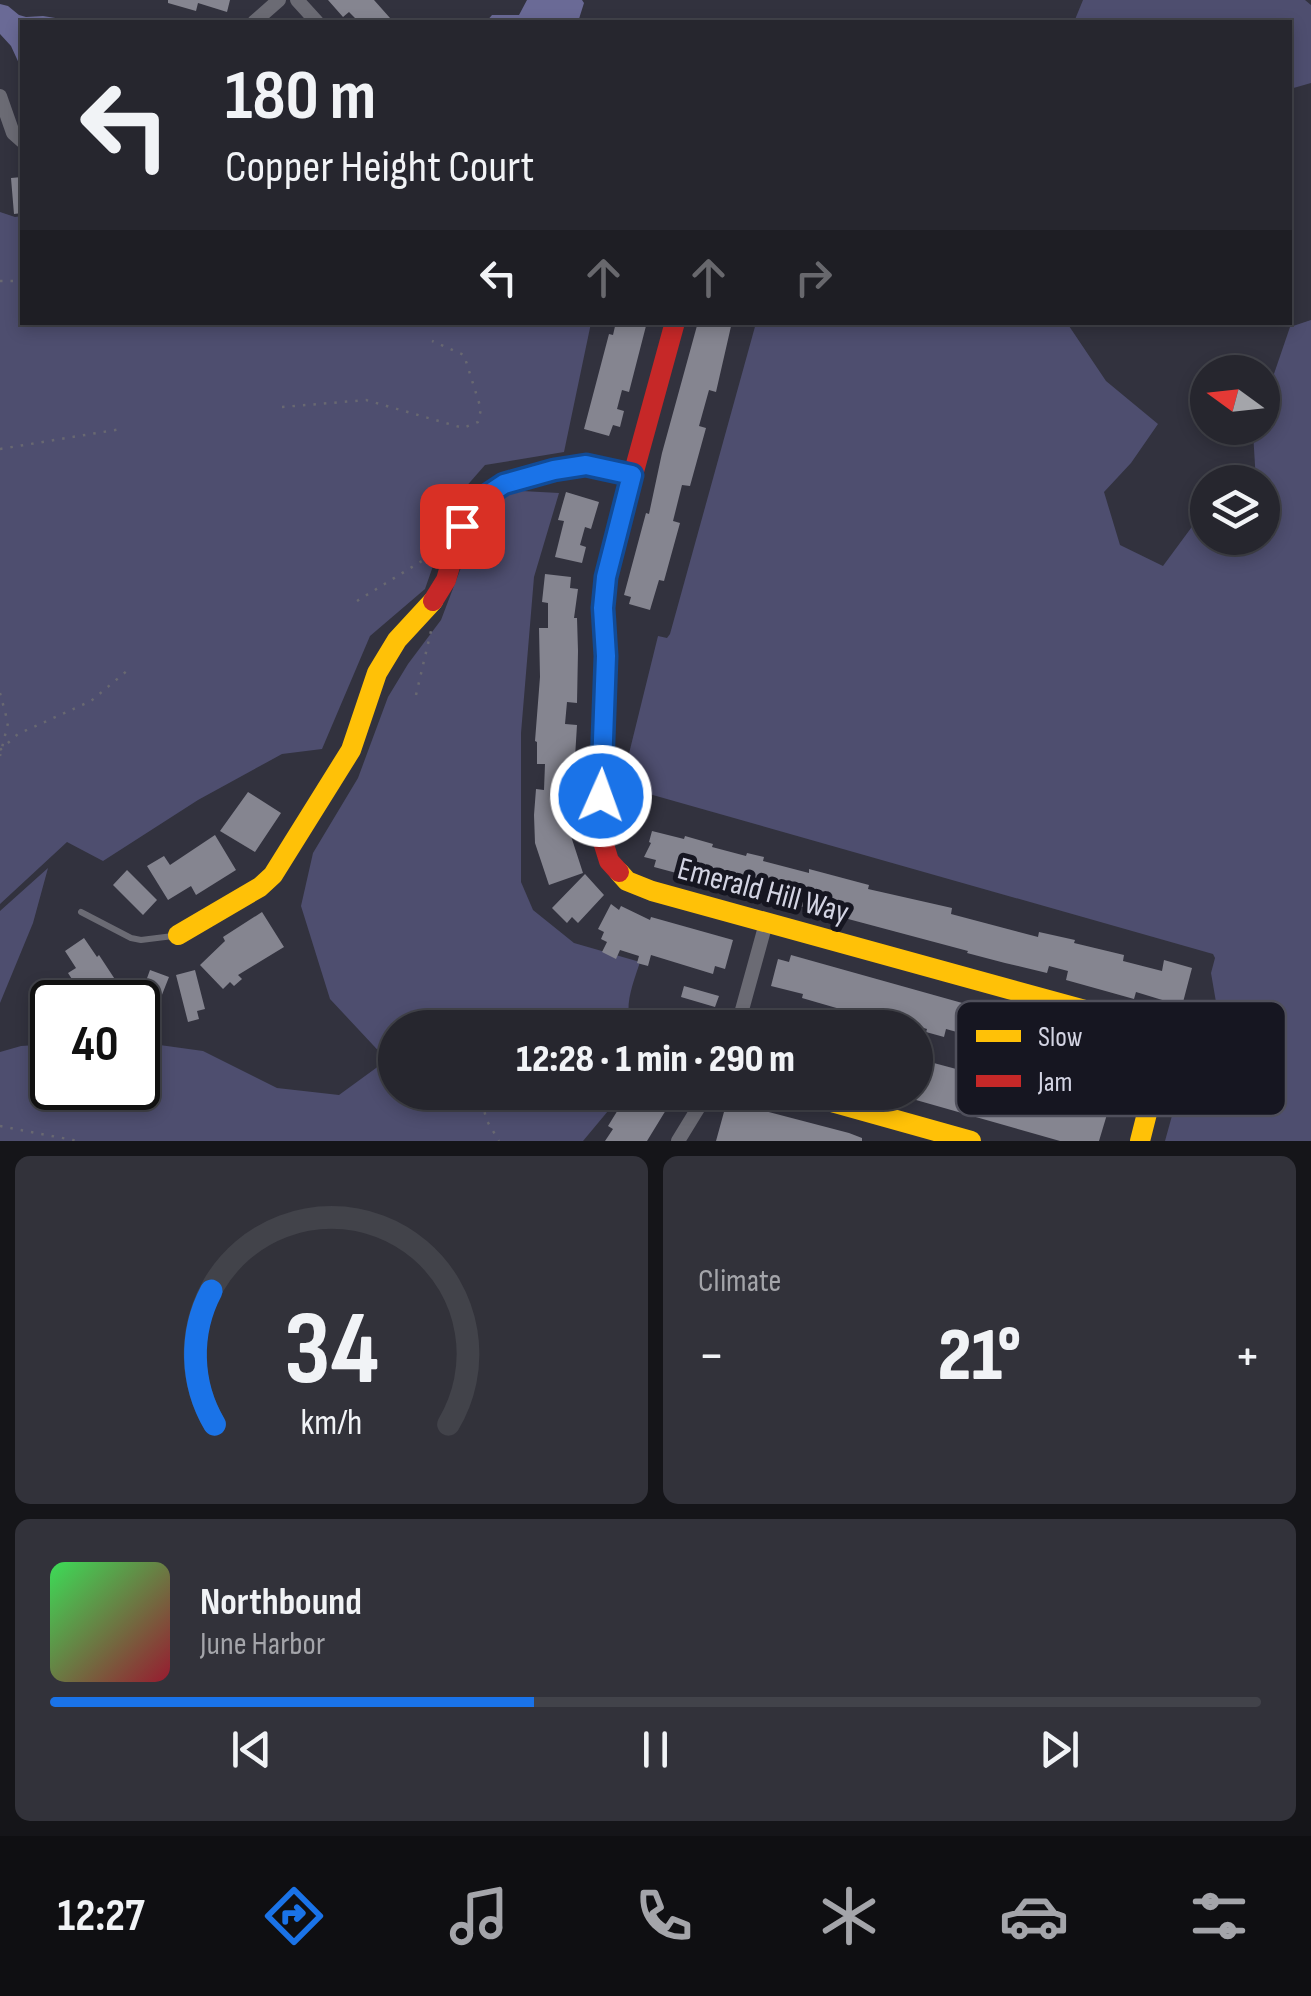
<!DOCTYPE html>
<meta charset="utf-8">
<style>
:root{--surface:#26262e;--page:#32323a;--text:#f1f3f6;--muted:#a4a5aa;--line:#42434a;--accent:#1a73e8}
body{margin:0;font-family:"Sofia Sans Condensed",sans-serif;background:var(--page);color:var(--text);height:100vh;display:flex;flex-direction:column;font-size:38px;white-space:nowrap}
*{box-sizing:border-box;margin:0}
p{font-size:32px;color:var(--muted)}
.icon{flex:none;width:55px;height:55px;fill:none;stroke:currentColor;stroke-width:2;stroke-linecap:round;stroke-linejoin:round}
.map{position:relative;height:1141px;overflow:hidden}
.details{display:flex;flex-direction:column;gap:15px;padding:15px;background:#151519;flex:1}
.details>*{flex:none}
.top-card{position:absolute;left:20px;top:20px;width:1272px;height:305px;border-radius:0px;box-shadow:0 5px 15px #0003,0 0 0 2px var(--line);background:#26262e;color:var(--text);overflow:hidden}
.needle{width:65px;rotate:285deg}
.fabs{position:absolute;left:1190px;top:355px;display:grid;gap:20px}
.fabs a{display:grid;place-items:center;width:90px;height:90px;border-radius:50%;background:var(--surface);box-shadow:0 5px 15px #0003,0 0 0 2px var(--line);font-size:50px}
.speed{position:absolute;left:30px;top:980px;display:flex;gap:20px;font-size:50px;font-weight:700;text-align:center}
.speed>*{display:grid;place-content:center;width:130px;height:130px;border-radius:50%;background:var(--surface);box-shadow:0 5px 15px #0003,0 0 0 2px var(--line);line-height:1}
.speed .limit{border:5px solid #111;border-radius:15px;background:#fff;color:#111}
.pin{position:absolute;display:grid;place-items:center;width:85px;height:85px;color:#fff;margin:-42px;border-radius:20px;box-shadow:0 5px 15px #0006}
.me{position:absolute;width:110px;margin:-55px;rotate:2deg;stroke-linejoin:round;filter:drop-shadow(0 0 8px #0008)}
.turn{display:flex;align-items:center;gap:35px;height:210px;padding:0 40px;font-size:45px}
.turn .icon{width:130px;height:130px;stroke-width:2.5}
.turn b{display:block;font-size:70px;line-height:85px}
.lanes{display:flex;align-items:center;height:95px;padding:0 40px;background:#0003;justify-content:center;gap:50px;direction:ltr}
.lanes .off{opacity:.35}
.big{font-size:75px;font-weight:800;line-height:1.1}
.details .widget{flex:1;display:flex;flex-direction:column;justify-content:center;gap:15px;min-width:0;padding:0 35px;border-radius:15px;background:var(--page)}
.details .dial{align-items:center;gap:0}
.dial svg{height:260px;overflow:visible;fill:none;stroke:var(--line);stroke-width:7;stroke-linecap:round;text-anchor:middle}
.dial text{fill:var(--text);stroke:none}
.song{display:flex;align-items:center;gap:30px}
.cover{width:120px;height:120px;border-radius:15px;background:linear-gradient(135deg,hsl(130 70% 55%),hsl(350 70% 35%))}
.played{height:10px;border-radius:5px;background:linear-gradient(90deg,var(--accent) 40%,var(--line) 40%)}
.keys{display:flex;justify-content:space-around;direction:ltr}
.heat{display:flex;justify-content:space-between;align-items:center;font-size:55px;direction:ltr}
.details .tiles{flex:1;display:grid;gap:15px;grid-template-columns:1fr 1fr}
.widget:last-child{grid-column:span 2}
.trip{position:absolute;left:378px;top:1010px;width:555px;height:100px;border-radius:50px;background:var(--surface);box-shadow:0 5px 15px #0003,0 0 0 2px var(--line);font-weight:800;line-height:100px;text-align:center}
.menu{display:flex;height:160px;justify-content:space-around;align-items:center;background:#0f0f12;color:var(--muted)}
.menu .icon{width:70px;height:70px}
.menu .active{color:var(--accent)}
.menu b{font-size:45px;color:var(--text)}
.map>svg:first-child{display:block}
.green{fill:#4e4e6f}
.water{fill:#6a6a96}
.building{fill:#858590}
.lines{fill:none;stroke-linecap:round;stroke-linejoin:round}
.path{stroke:#686871;stroke-width:2.5;stroke-dasharray:2.5 8;stroke-linecap:butt}
.lane{stroke:#6b6b74;stroke-width:6}
.street{stroke:#6b6b74;stroke-width:14}
.slow{stroke:#ffc107;stroke-width:20}
.jam{stroke:#c62828;stroke-width:20}
.route-casing{stroke:#114b97;stroke-width:25}
.route{stroke:#1a73e8;stroke-width:18}
.labels{text-anchor:middle;dominant-baseline:central;stroke-width:10;stroke-linejoin:round;paint-order:stroke}
.street-label{font-size:32px;fill:#d3d4e3;stroke:#161621}
.key{fill:#161621;stroke:#4f4f5b;stroke-width:2.5}
.key-label{font-size:28px;fill:#d3d4e3}
</style>
<div class="map">
<svg width="1311" height="1141" viewBox="0 0 1311 1141">
<rect width="100%" height="100%" fill="#32323e"/>
<path class="green" d="M1083 0H1305L1311 5V83L1290 89V22H1074Z
M0 212 15 217 22 216V322L591 323 564 452 485 465 457 497 425 589 370 636 322 749 282 754 198 800 103 861 67 842 0 904Z
M1311 320V1141H1165L1199 1018 1216 1002 1211 973 1215 958 1213 954 621 786 658 636 667 638 670 634 756 323H1067L1106 381 1158 424 1131 463 1104 492 1120 545 1163 566 1194 524 1207 516 1208 538H1262V482H1256L1253 432 1255 428H1262L1263 406 1290 327Z
M501 490 559 493 534 577 521 733V882L533 910 574 943 640 962C633 984 624 1004 631 1027L395 1028V1092L623 1093 583 1141H0V1052L21 1046 52 1044V1088H138V1042L203 1051 277 1088 339 1095 387 1060 330 999 301 906 313 853 358 778 388 697 408 664 441 620 478 523Z
M48 868 33 923 0 1003V911Z"/>
<path class="water" d="M527 0H582L584 3 578 22H486L492 15H519Z
M0 4 8 6 19 15 26 17 43 16 80 22H22V70L11 46 0 34Z"/>
<path class="building" d="M168 0H230L227 12 198 3 196 11 168 3Z
M328 0H374L390 18 385 22H359L349 12 343 17Z
M22 177V213L14 214 11 178Z
M616 322H647L629 392 622 390 617 409 624 411 620 427 613 425 609 436 584 429 609 334 613 335Z
M698 322H732L716 392 709 390 699 426 706 428 690 486 682 485 673 521 680 523 664 581 659 580 650 610 629 604 631 597 624 595 646 513 649 514 662 453Z
M566 492 599 502 591 529 585 527 580 545 586 547 582 563 555 557 564 521 558 520Z
M545 574 571 577 570 588 578 589 574 618H577L578 651 577 703 567 702 565 724 577 725 573 790H575L574 833H570L583 873 549 885 535 843 534 815 536 789 544 790 545 764H537V742L535 741 540 677 539 628H548V603L542 602Z
M248 792 281 813 255 852 220 831Z
M652 831 684 839 685 836 713 844 712 847 746 856 747 853 764 857 763 861 809 873V869L869 885 868 889 952 908 951 914 1038 937 1039 932 1075 940 1074 943 1124 955 1123 961 1162 971 1164 960 1192 968 1182 1006 1136 992 1134 999 1109 992 1066 980 1068 971 1049 966 1047 973 1005 963 967 953 968 951 654 867 656 860 644 857 651 843 649 842Z
M215 835 236 870 196 895 191 886 168 900 147 866 164 856 170 865Z
M127 870 157 900 143 915 113 885Z
M585 874 604 895 578 923 572 917 567 923 552 908Z
M611 904 619 910 621 906 650 920 651 917 733 940 725 969 715 966 713 974 651 955 648 966 637 963 639 956 620 950 616 959 602 952 607 942 601 939 604 932 598 929Z
M262 912 284 947 238 975 242 979 234 986 230 982 223 989 200 965 225 941 223 937Z
M84 938 97 957 99 955 120 987 108 995 111 999 105 1002H95L85 986 79 990 68 973 76 968 65 951Z
M791 955 973 1006 1047 1025 1036 1060 1026 1058 1027 1055 992 1045 990 1050 973 1045 975 1037 946 1029 944 1037 926 1032 927 1029 892 1019 891 1023 833 1007 802 998 803 994 771 986 778 959 789 962Z
M150 970 169 977 154 1015 138 1008V1003Z
M195 970 205 1009 197 1011 199 1019 188 1022 176 975Z
M684 986 719 996 715 1007 681 997Z
M676 1014 713 1025V1028H671Z
M915 1058 975 1074 973 1080 1027 1094 1026 1096 1043 1101 1045 1096 1070 1103 1068 1108 1087 1113 1089 1106 1108 1111 1099 1141H1060L916 1100Z
M629 1092H677L647 1141H605L613 1129 608 1126Z
M727 1101 849 1133 862 1138V1141H716Z"/>
<g class="lines">
<path class="path" d="M0 281H22
M282 407 366 400 463 428 478 422 481 409 464 355 432 341
M0 449 121 429
M357 601 425 559 433 560
M0 693 8 723 0 756
M416 695 431 631
M0 750 18 734 91 701 128 670
M479 1092 487 1121 499 1141
M0 1126 78 1141"/>
<path class="lane" d="M81 912 131 938 141 940 173 936"/>
<path class="street" d="M297 0 317 22
M254 22 279 0
M0 96 13 133 22 141
M737 1028 766 923
M678 1141 708 1092"/>
<path class="slow" d="M619 872 627 881 652 891 1147 1027 1158 1035 1162 1054 1140 1141
M178 935 260 887 273 875 351 750 377 673 397 640 433 601
M796 1092 971 1141"/>
<path class="jam" d="M433 601 446 580 462 525 477 502 504 484 553 470 586 465 632 475
M619 872 609 861 600 832 607 655 603 608 605 577 675 322"/>
</g>
<g class="lines">
<g class="route-casing">
<path id="route" d="M462 526 477 502 504 484 554 470 586 465 632 475 606 577 603 608 606 656 601 796"/>
</g>
<use href="#route" class="route"/>
</g>
<g class="labels">
<g class="street-label">
<text transform="translate(763 891) rotate(15)">Emerald Hill Way</text>
</g>
</g>
<rect x="956" y="1001" width="330" height="115" rx="15" class="key"/>
<rect x="976" y="1030" width="45" height="12" fill="#ffc107"/>
<rect x="976" y="1075" width="45" height="12" fill="#c62828"/>
<g class="key-label">
<text x="1038" y="1046">Slow</text>
<text x="1038" y="1091">Jam</text>
</g>
</svg>
<div class="fabs">
<a><svg class="needle" viewBox="-14 -14 28 28"><path d="M0-13l5 13h-10z" fill="#e53935"/><path d="M0 13l5-13h-10z" fill="#a4a5aa"/></svg></a>
<a><svg class="icon" aria-label="layers" viewBox="0 0 24 24"><path d="M12 4l9 5-9 5-9-5zM3 14l9 5 9-5"/></svg></a>
</div>
<div class="speed"><div class="limit">40</div></div>
<div class="pin" style="left:462px;top:526px;background:#d93025"><svg class="icon" aria-label="arrive" viewBox="0 0 24 24"><path d="M6 21V4h12l-3 4 3 4H6"/></svg></div>
<svg class="me" style="left:601px;top:796px" viewBox="-20 -20 40 40"><circle r="17" fill="#1a73e8" stroke="#fff" stroke-width="3"/><path d="M0-11L8 9 0 5-8 9z" fill="#fff"/></svg>
<div class="trip">12:28 · 1 min · 290 m</div>
<div class="top-card">
<div class="turn"><svg class="icon" aria-label="left" viewBox="0 0 24 24"><path d="M17 20v-9H6M10 6l-5 5 5 5"/></svg><div><b>180 m</b>Copper Height Court</div></div>
<div class="lanes"><svg class="icon" aria-label="left" viewBox="0 0 24 24"><path d="M17 20v-9H6M10 6l-5 5 5 5"/></svg><svg class="icon off" aria-label="ahead" viewBox="0 0 24 24"><path d="M12 20V5M6 11l6-6 6 6"/></svg><svg class="icon off" aria-label="ahead" viewBox="0 0 24 24"><path d="M12 20V5M6 11l6-6 6 6"/></svg><svg class="icon off" aria-label="right" viewBox="0 0 24 24"><path d="M7 20v-9h11M14 6l5 5-5 5"/></svg></div>
</div>
</div>
<section class="details">
<div class="tiles">
<div class="widget dial"><svg viewBox="0 0 100 80">
<path d="M14 69A42 42 0 1 1 86 69"/>
<path d="M14 69A42 42 0 0 1 13 28" stroke="#1a73e8"/>
<text x="50" y="56" font-size="32" font-weight="700">34</text>
<text x="50" y="72" font-size="11">km/h</text>
</svg></div>
<div class="widget"><p>Climate</p>
<div class="heat"><a>−</a><b class="big">21°</b><a>+</a></div>
</div>
<div class="widget">
<div class="song"><i class="cover"></i><div><b>Northbound</b><p>June Harbor</p></div></div>
<div class="played"></div>
<div class="keys"><svg class="icon" aria-label="previous" viewBox="0 0 24 24"><path d="M18 5L8 12l10 7zM5 5v14"/></svg><svg class="icon" aria-label="pause" viewBox="0 0 24 24"><path d="M8 5v14M16 5v14"/></svg><svg class="icon" aria-label="next" viewBox="0 0 24 24"><path d="M6 5l10 7-10 7zM19 5v14"/></svg></div>
</div>
</div>
</section>
<nav class="menu">
<b>12:27</b>
<svg class="icon active" aria-label="directions" viewBox="0 0 24 24"><path d="M12 3l9 9-9 9-9-9zM9 14v-3h6M13 9l2 2-2 2"/></svg>
<svg class="icon" aria-label="music" viewBox="0 0 24 24"><path d="M9 18V5l10-2v13"/><circle cx="6" cy="18" r="3"/><circle cx="16" cy="16" r="3"/></svg>
<svg class="icon" aria-label="phone" viewBox="0 0 24 24"><path d="M5 4h4l2 5-3 2q2 4 5 5l2-3 5 2v4C11 20 4 13 5 4z"/></svg>
<svg class="icon" aria-label="climate" viewBox="0 0 24 24"><path d="M12 3v18M4 7l16 10M4 17L20 7"/></svg>
<svg class="icon" aria-label="car" viewBox="0 0 24 24"><path d="M5 17H2v-5l4-1 3-4h7l3 4 3 1v5h-3M9 17h6M6 11h13"/><circle cx="7" cy="17" r="2"/><circle cx="17" cy="17" r="2"/></svg>
<svg class="icon" aria-label="filters" viewBox="0 0 24 24"><path d="M4 7h16M4 17h16"/><circle cx="9" cy="7" r="2"/><circle cx="15" cy="17" r="2"/></svg>
</nav>
